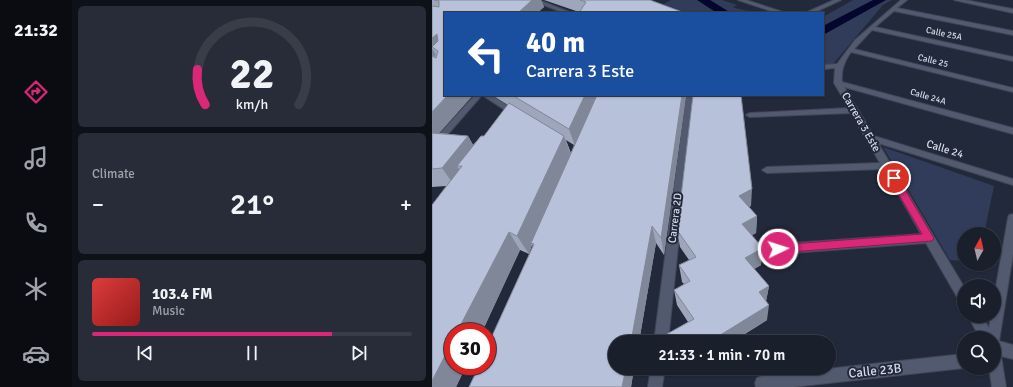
<!DOCTYPE html>
<meta charset="utf-8">
<style>
:root{--surface:#1a1f2c;--page:#272c38;--text:#f1f3f6;--muted:#9fa2a9;--line:#383d48;--accent:#db2777}
body{margin:0;font-family:Signika,sans-serif;background:var(--page);color:var(--text);height:100vh;display:flex;flex-direction:column;font-size:15px;white-space:nowrap}
*{box-sizing:border-box;margin:0}
p{font-size:13px;color:var(--muted)}
.icon{flex:none;width:22px;height:22px;fill:none;stroke:currentColor;stroke-width:2;stroke-linecap:round;stroke-linejoin:round}
.map{position:relative;flex:1;overflow:hidden}
.details{display:flex;flex-direction:column;gap:6px;padding:6px;background:#0e1118;width:360px}
.details>*{flex:none}
.top-card{position:absolute;left:12px;top:12px;width:380px;height:84px;border-radius:0px;box-shadow:0 1px 3px #0004,0 0 0 1px var(--line);background:#1a4fa0;color:#fff;overflow:hidden}
.needle{width:26px;rotate:8deg}
.buttons{position:absolute;left:525px;top:227px;display:grid;gap:8px}
.buttons a{display:grid;place-items:center;width:44px;height:44px;border-radius:50%;background:var(--surface);box-shadow:0 1px 3px #0004,0 0 0 1px var(--line);font-size:20px}
.speed{position:absolute;left:12px;top:323px;display:flex;gap:8px;font-size:20px;font-weight:700;text-align:center}
.speed>*{display:grid;place-content:center;width:52px;height:52px;border-radius:50%;background:var(--surface);box-shadow:0 1px 3px #0004,0 0 0 1px var(--line);line-height:1}
.speed .limit{border:6px solid #d22;background:#fff;color:#111}
.pin{position:absolute;display:grid;place-items:center;width:34px;height:34px;color:#fff;margin:-17px;border:2px solid #fff;border-radius:50%;box-shadow:0 1px 4px #0007}
.me{position:absolute;width:44px;margin:-22px;rotate:86deg;stroke-linejoin:round;filter:drop-shadow(0 0 3px #0008)}
.turn{display:flex;align-items:center;gap:14px;height:84px;padding:0 16px;font-size:18px}
.turn .icon{width:52px;height:52px;stroke-width:2.5}
.turn b{display:block;font-size:28px;line-height:34px}
.big{font-size:30px;font-weight:600;line-height:1.1}
.details .tile{flex:1;display:flex;flex-direction:column;justify-content:center;gap:6px;min-width:0;padding:0 14px;border-radius:6px;background:var(--page)}
.details .dial{align-items:center;gap:0}
.dial svg{height:104px;overflow:visible;fill:none;stroke:var(--line);stroke-width:7;stroke-linecap:round;text-anchor:middle}
.dial text{fill:var(--text);stroke:none}
.song{display:flex;align-items:center;gap:12px}
.cover{width:48px;height:48px;border-radius:6px;background:linear-gradient(135deg,hsl(0 70% 55%),hsl(0 70% 35%))}
.played{height:4px;border-radius:2px;background:linear-gradient(90deg,var(--accent) 75%,var(--line) 75%)}
.keys{display:flex;justify-content:space-around;direction:ltr}
.heat{display:flex;justify-content:space-between;align-items:center;font-size:22px;direction:ltr}
.trip{position:absolute;left:176px;top:335px;width:228px;height:40px;border-radius:20px;background:var(--surface);box-shadow:0 1px 3px #0004,0 0 0 1px var(--line);font-weight:600;line-height:40px;text-align:center}
main{display:flex;flex:1;min-height:0}
.dock{display:flex;flex-direction:column;width:72px;justify-content:space-around;align-items:center;background:#0a0c12;color:var(--muted)}
.dock .icon{width:28px;height:28px}
.dock .active{color:var(--accent)}
.dock b{font-size:18px;color:var(--text)}
.map>svg:first-child{display:block}
.green{fill:#313c5a}
.lines{fill:none;stroke-linecap:round;stroke-linejoin:round}
.canal{fill:#03072e;fill-rule:evenodd}
.street-casing{stroke:#404655;stroke-width:2}
.street{fill:#525a70;fill-rule:evenodd}
.wall{fill:#9da6bb;fill-rule:evenodd}
.shaded-wall{fill:#808798}
.building{fill:#b7c1d9;stroke:#808798}
.route{fill:#db2777;stroke:#8e194d}
.labels{text-anchor:middle;dominant-baseline:central;stroke-width:4;stroke-linejoin:round;paint-order:stroke}
.far-street-label{font-size:9px;fill:#d6dbe8;stroke:#22293b}
.street-label{font-size:11px;fill:#d6dbe8;stroke:#22293b}
.near-street-label{font-size:13px;fill:#d6dbe8;stroke:#22293b}
</style>
<main>
<nav class="dock">
<b>21:32</b>
<svg class="icon active" aria-label="directions" viewBox="0 0 24 24"><path d="M12 3l9 9-9 9-9-9zM9 14v-3h6M13 9l2 2-2 2"/></svg>
<svg class="icon" aria-label="music" viewBox="0 0 24 24"><path d="M9 18V5l10-2v13"/><circle cx="6" cy="18" r="3"/><circle cx="16" cy="16" r="3"/></svg>
<svg class="icon" aria-label="phone" viewBox="0 0 24 24"><path d="M5 4h4l2 5-3 2q2 4 5 5l2-3 5 2v4C11 20 4 13 5 4z"/></svg>
<svg class="icon" aria-label="climate" viewBox="0 0 24 24"><path d="M12 3v18M4 7l16 10M4 17L20 7"/></svg>
<svg class="icon" aria-label="car" viewBox="0 0 24 24"><path d="M5 17H2v-5l4-1 3-4h7l3 4 3 1v5h-3M9 17h6M6 11h13"/><circle cx="7" cy="17" r="2"/><circle cx="17" cy="17" r="2"/></svg>
</nav>
<section class="details">
<div class="tile dial"><svg viewBox="0 0 100 80">
<path d="M14 69A42 42 0 1 1 86 69"/>
<path d="M14 69A42 42 0 0 1 8 42" stroke="#db2777"/>
<text x="50" y="56" font-size="32" font-weight="700">22</text>
<text x="50" y="72" font-size="11">km/h</text>
</svg></div>
<div class="tile"><p>Climate</p>
<div class="heat"><a>−</a><b class="big">21°</b><a>+</a></div>
</div>
<div class="tile">
<div class="song"><i class="cover"></i><div><b>103.4 FM</b><p>Music</p></div></div>
<div class="played"></div>
<div class="keys"><svg class="icon" aria-label="previous" viewBox="0 0 24 24"><path d="M18 5L8 12l10 7zM5 5v14"/></svg><svg class="icon" aria-label="pause" viewBox="0 0 24 24"><path d="M8 5v14M16 5v14"/></svg><svg class="icon" aria-label="next" viewBox="0 0 24 24"><path d="M6 5l10 7-10 7zM19 5v14"/></svg></div>
</div>
</section>
<div class="map">
<svg width="581" height="387" viewBox="0 0 581 387">
<rect width="100%" height="100%" fill="#22293b"/>
<path class="green" d="M239 0H290L305 5 301 7C310 11 317 10 326 13H240L226 7Z
M421 0H460L451 5 396 70H391V17Z
M451 147 562 186 552 234H532V261L518 260Z"/>
<g class="lines">
<path class="canal" d="M265 0H278L299 13H285Z
M441 0H454L391 35V26Z"/>
<g class="street-casing">
<path id="street" d="M99 0H107L140 13H132Z
M306 0H314L354 13H345Z
M402 0H409L381 13H373Z
M469 0H475L465 8 581 31V35L462 11 443 27 581 57V61L440 30 422 49 581 88V92L419 52C412 62 409 70 410 82L581 128V134L412 87 442 136 581 179V185L446 143 532 287V304L528 302 494 243 346 254 342 252 340 249 342 246 346 244 489 234 452 169 335 173 330 170 335 167 448 163 419 113 318 117 314 115 318 113 417 108 402 83 403 68 391 69V65L405 64 423 40Z
M522 0H533L581 9V13Z
M43 95H59L89 114 88 116H82L50 95 3 149 0 150V142Z
M254 95H262L236 342H222Z
M581 214V254L567 341 581 345V359L569 356 574 387H560L557 368H562V338H548L536 316H550L557 328 559 316H562V298L576 218 577 215Z
M532 354V368L361 387H324L323 383 325 378 330 376Z
M219 368H233L230 387H216Z"/>
</g>
<use href="#street" class="street"/>
</g>
<path class="wall" d="M0 0H109L112 7 105 13H13V95H41L7 133 36 136 41 145 49 136H52L76 105 60 95H254L232 255 224 243 207 342H183V368H202L199 387H37L47 366H55V347L101 246 100 245 97 254 88 250 50 332H21V366H34L24 387H0V205L14 186 0 187ZM134 140 142 145 139 153Z
M112 0H218L147 12Z
M319 206 317 207 325 216 324 233 320 235 329 265 322 269 337 286 334 301 335 320 300 342H236L235 334 256 322 245 305 242 290 252 284 250 282 247 265 257 260 248 247 245 230Z"/>
<path class="shaded-wall" d="M100 0H109L112 7 105 13H86Z
M5 34 13 49 6 51 0 47V38Z
M0 48 4 55 0 58Z
M16 95H41L0 141V112Z
M153 95H165L143 146 137 129Z
M250 95H254L232 255 229 238Z
M36 136 46 153 30 166H25L30 174 22 185 10 168Z
M132 136 139 155 99 243 100 245 97 254 85 236Z
M320 189 319 206 306 213 307 196Z
M325 216 324 233 309 241 310 224Z
M220 226 224 243 207 342H199Z
M77 232 88 250 50 332H25Z
M331 248 329 265 312 275 313 258Z
M337 286 334 302 327 292Z
M337 305 335 320 300 342H277Z
M21 340V366H34L24 387H0V381Z
M194 368H202L199 387H190Z
M250 368H259L251 373Z"/>
<path class="building" d="M2 0H100L86 13H13V95H16L0 112V56L4 58 6 51 0 47 6 41 5 34 0 38V6L7 7V1Z
M148 0H218L253 13H147L154 2Z
M80 95H153L137 129Z
M165 95H250L229 238 220 226 199 342H183V368H194L190 387H37L47 366H55V347L102 244 99 243Z
M261 95H309L320 189 307 196 325 216 310 224 331 248 313 258 337 286 327 292 337 305 277 342H239L235 334 262 319 242 290 258 281 247 265 264 257 245 230Z
M77 103 132 136 85 236 77 232 25 332H21V340L0 381V205L30 166H25L49 136H52Z
M0 133 36 136 10 168 0 169Z"/>
<path class="route" d="M462 175 465 176 500 235 502 238 500 241 346 253 342 252 341 249 342 246 346 245 490 234 457 178Z"/>
<g class="labels">
<g class="far-street-label">
<text transform="translate(512 34) rotate(12)">Calle 25A</text>
<text transform="translate(501 61) rotate(14)">Calle 25</text>
<text transform="translate(496 97) rotate(16)">Calle 24A</text>
</g>
<g class="street-label">
<text transform="translate(429 122) rotate(60)">Carrera 3 Este</text>
<text transform="translate(513 149) rotate(17)">Calle 24</text>
<text transform="translate(243 218) rotate(-83)">Carrera 2D</text>
</g>
<g class="near-street-label">
<text transform="translate(443 371) rotate(-6)">Calle 23B</text>
</g>
</g>
</svg>
<div class="buttons">
<a><svg class="needle" viewBox="-14 -14 28 28"><path d="M0-13l5 13h-10z" fill="#e53935"/><path d="M0 13l5-13h-10z" fill="#9fa2a9"/></svg></a>
<a><svg class="icon" aria-label="sound" viewBox="0 0 24 24"><path d="M4 9h4l5-4v14l-5-4H4zM17 9q2 3 0 6"/></svg></a>
<a><svg class="icon" aria-label="search" viewBox="0 0 24 24"><circle cx="10" cy="10" r="6"/><path d="M15 15l6 6"/></svg></a>
</div>
<div class="speed"><div class="limit">30</div></div>
<div class="pin" style="left:462px;top:178px;background:#d93025"><svg class="icon" aria-label="arrive" viewBox="0 0 24 24"><path d="M6 21V4h12l-3 4 3 4H6"/></svg></div>
<svg class="me" style="left:346px;top:249px" viewBox="-20 -20 40 40"><circle r="17" fill="#db2777" stroke="#fff" stroke-width="3"/><path d="M0-11L8 9 0 5-8 9z" fill="#fff"/></svg>
<div class="trip">21:33 · 1 min · 70 m</div>
<div class="top-card">
<div class="turn"><svg class="icon" aria-label="left" viewBox="0 0 24 24"><path d="M17 20v-9H6M10 6l-5 5 5 5"/></svg><div><b>40 m</b>Carrera 3 Este</div></div>
</div>
</div>
</main>
